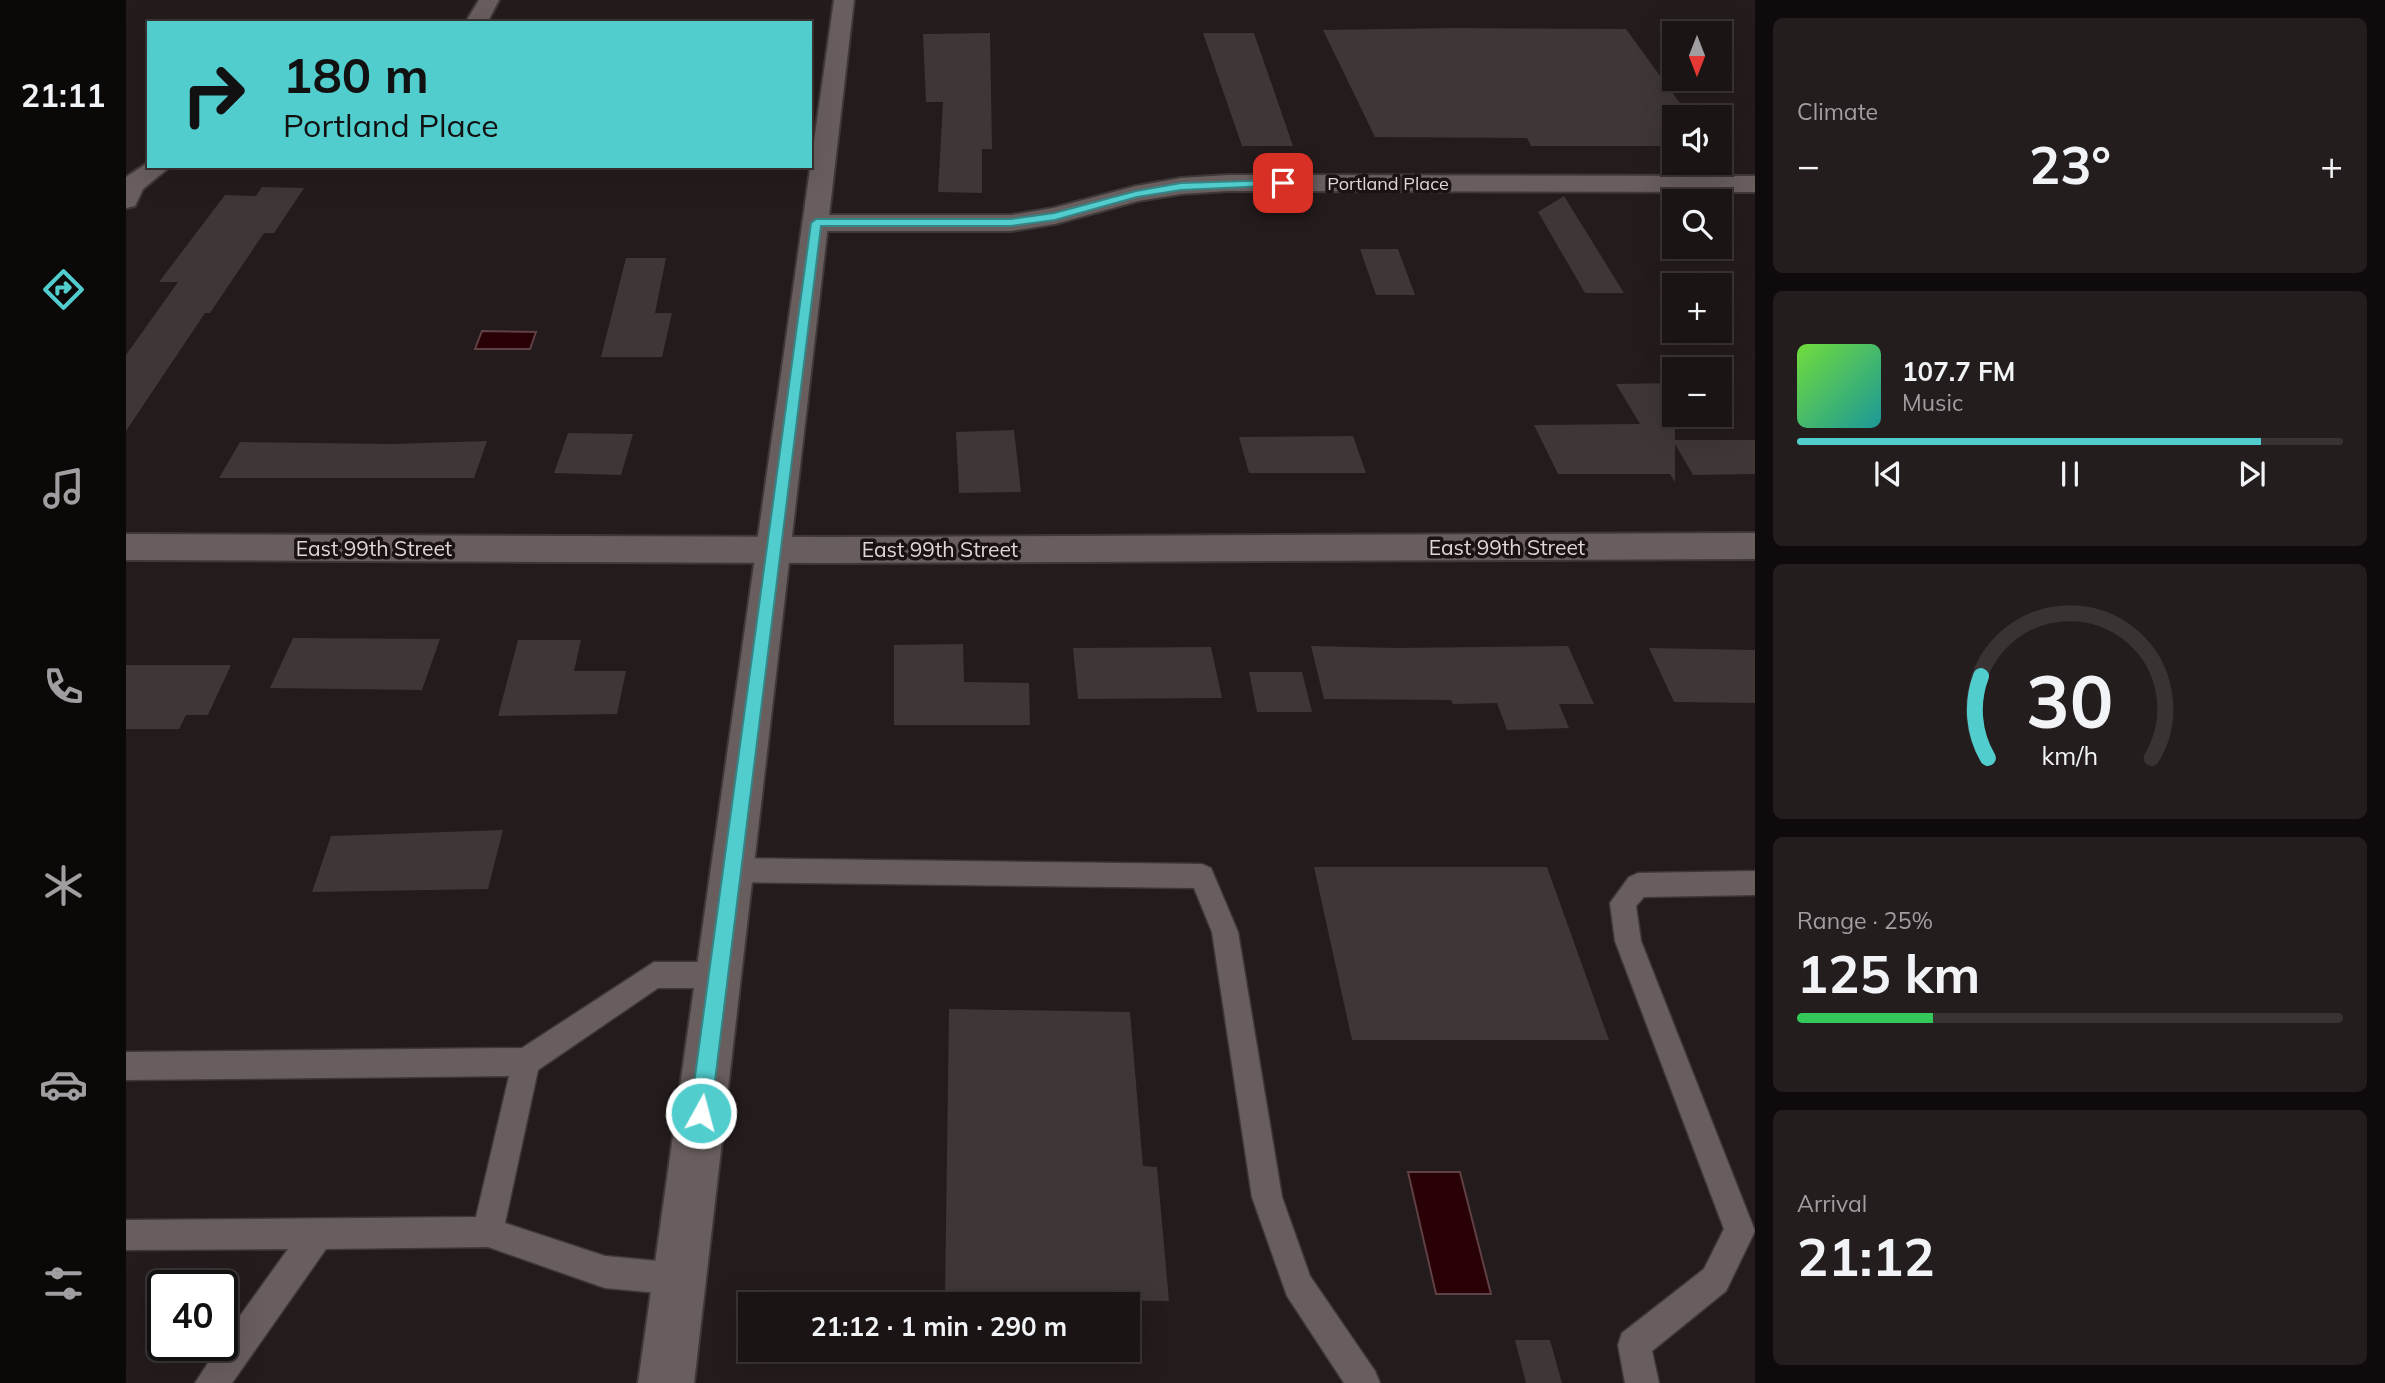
<!DOCTYPE html>
<meta charset="utf-8">
<style>
:root{--surface:#1b1415;--page:#241d1e;--text:#f1f3f6;--muted:#a09ea0;--line:#393334;--accent:#52cdce}
body{margin:0;font-family:Mulish,sans-serif;background:var(--page);color:var(--text);height:100vh;display:flex;flex-direction:column;font-size:26px;white-space:nowrap}
*{box-sizing:border-box;margin:0}
p{font-size:23px;color:var(--muted)}
.icon{flex:none;width:38px;height:38px;fill:none;stroke:currentColor;stroke-width:2;stroke-linecap:round;stroke-linejoin:round}
.map{position:relative;flex:1;overflow:hidden}
.panel{display:flex;flex-direction:column;gap:18px;padding:18px;background:#0f0b0c;width:630px}
.panel>*{flex:none}
.hud{position:absolute;left:21px;top:21px;width:665px;height:147px;border-radius:0px;box-shadow:0 7px 28px #0002,0 0 0 2px var(--line);background:#52cdce;color:#111;overflow:hidden}
.needle{width:46px;rotate:180deg}
.controls{position:absolute;left:1536px;top:21px;display:grid;gap:14px}
.controls a{display:grid;place-items:center;width:70px;height:70px;border-radius:0px;background:var(--surface);box-shadow:0 7px 28px #0002,0 0 0 2px var(--line);font-size:35px}
.speed{position:absolute;left:21px;top:1270px;display:flex;gap:14px;font-size:35px;font-weight:700;text-align:center}
.speed>*{display:grid;place-content:center;width:91px;height:91px;border-radius:50%;background:var(--surface);box-shadow:0 7px 28px #0002,0 0 0 2px var(--line);line-height:1}
.speed .limit{border:4px solid #111;border-radius:10px;background:#fff;color:#111}
.pin{position:absolute;display:grid;place-items:center;width:60px;height:60px;color:#fff;margin:-30px;border-radius:14px;box-shadow:0 4px 10px #0006}
.me{position:absolute;width:77px;margin:-38px;rotate:7deg;stroke-linejoin:round;filter:drop-shadow(0 0 5px #0008)}
.turn{display:flex;align-items:center;gap:24px;height:147px;padding:0 21px;font-size:32px}
.turn .icon{width:91px;height:91px;stroke-width:2.5}
.turn b{display:block;font-size:49px;line-height:60px}
.big{font-size:52px;font-weight:700;line-height:1.1}
.panel .widget{flex:1;display:flex;flex-direction:column;justify-content:center;gap:10px;min-width:0;padding:0 24px;border-radius:10px;background:var(--page)}
.panel .dial{align-items:center;gap:0}
.dial svg{height:182px;overflow:visible;fill:none;stroke:var(--line);stroke-width:7;stroke-linecap:round;text-anchor:middle}
.dial text{fill:var(--text);stroke:none}
.song{display:flex;align-items:center;gap:21px}
.cover{width:84px;height:84px;border-radius:10px;background:linear-gradient(135deg,hsl(100 70% 55%),hsl(180 70% 35%))}
.played{height:7px;border-radius:4px;background:linear-gradient(90deg,var(--accent) 85%,var(--line) 85%)}
.keys{display:flex;justify-content:space-around;direction:ltr}
.heat{display:flex;justify-content:space-between;align-items:center;font-size:38px;direction:ltr}
.charge{height:10px;border-radius:5px;background:linear-gradient(90deg,#34c759 25%,var(--line) 0)}
.trip{position:absolute;left:612px;top:1292px;width:402px;height:70px;border-radius:0px;background:var(--surface);box-shadow:0 7px 28px #0002,0 0 0 2px var(--line);font-weight:700;line-height:70px;text-align:center}
main{display:flex;flex:1;min-height:0}
.tab-bar{display:flex;flex-direction:column;width:126px;justify-content:space-around;align-items:center;background:#0b0808;color:var(--muted)}
.tab-bar .icon{width:49px;height:49px}
.tab-bar .active{color:var(--accent)}
.tab-bar b{font-size:32px;color:var(--text)}
.map>svg:first-child{display:block}
.water{fill:#280005;stroke:#5f4044;stroke-width:2}
.building{fill:#3f3636}
.lines{fill:none;stroke-linecap:round;stroke-linejoin:round}
.service-casing{stroke:#3f3838;stroke-width:3}
.minor-casing{stroke:#3f3838;stroke-width:4}
.tertiary-casing{stroke:#3f3838;stroke-width:4}
.service{fill:#695e5e;fill-rule:evenodd}
.minor{fill:#695e5e;fill-rule:evenodd}
.tertiary{fill:#695e5e;fill-rule:evenodd}
.route{fill:#52cdce;stroke:#358586;stroke-width:2}
.labels{text-anchor:middle;dominant-baseline:central;stroke-width:7;stroke-linejoin:round;paint-order:stroke}
.far-street-label{font-size:18px;fill:#ded7d8;stroke:#1b1213}
.street-label{font-size:21px;fill:#ded7d8;stroke:#1b1213}
</style>
<main>
<nav class="tab-bar">
<b>21:11</b>
<svg class="icon active" aria-label="directions" viewBox="0 0 24 24"><path d="M12 3l9 9-9 9-9-9zM9 14v-3h6M13 9l2 2-2 2"/></svg>
<svg class="icon" aria-label="music" viewBox="0 0 24 24"><path d="M9 18V5l10-2v13"/><circle cx="6" cy="18" r="3"/><circle cx="16" cy="16" r="3"/></svg>
<svg class="icon" aria-label="phone" viewBox="0 0 24 24"><path d="M5 4h4l2 5-3 2q2 4 5 5l2-3 5 2v4C11 20 4 13 5 4z"/></svg>
<svg class="icon" aria-label="climate" viewBox="0 0 24 24"><path d="M12 3v18M4 7l16 10M4 17L20 7"/></svg>
<svg class="icon" aria-label="car" viewBox="0 0 24 24"><path d="M5 17H2v-5l4-1 3-4h7l3 4 3 1v5h-3M9 17h6M6 11h13"/><circle cx="7" cy="17" r="2"/><circle cx="17" cy="17" r="2"/></svg>
<svg class="icon" aria-label="filters" viewBox="0 0 24 24"><path d="M4 7h16M4 17h16"/><circle cx="9" cy="7" r="2"/><circle cx="15" cy="17" r="2"/></svg>
</nav>
<div class="map">
<svg width="1629" height="1383" viewBox="0 0 1629 1383">
<rect width="100%" height="100%" fill="#241b1c"/>
<path class="water" d="M356 331 410 332 404 349H349Z
M1282 1172H1334L1365 1294H1310Z"/>
<path class="building" d="M1329 28 1500 29 1564 117H1549V146H1405L1401 138 1249 137 1197 30Z
M864 33 866 149H856V193L812 192 817 102H800L797 34Z
M1077 33H1128L1167 146H1116Z
M136 187 178 188 148 233H138L84 313H79L0 431V355L52 282H33L99 195 130 196Z
M1438 196 1498 293H1459L1412 212Z
M1234 249H1272L1289 295H1250Z
M500 258H540L529 313H546L536 357H475Z
M1549 383V440H1629V474L1567 475 1549 444V482L1544 474H1432L1408 425 1514 424 1490 384Z
M888 430 895 492 833 493 830 432Z
M442 433 507 434 495 475 428 473Z
M1227 436 1240 473H1123L1113 437Z
M361 441 348 478H93L114 442 266 444Z
M167 638 314 639 296 690 144 688Z
M392 640H455L448 671H500L491 714 372 716Z
M837 644 838 682 903 683 904 725H768V645Z
M1185 646 1270 648 1442 646 1468 704H1433L1443 728 1381 730 1371 703 1327 704 1325 700 1198 699Z
M1085 647 1096 698 952 699 947 648Z
M1523 648 1629 650V703L1548 702Z
M0 665H105L82 715H60L53 729H0Z
M1123 672H1176L1186 712H1131Z
M377 830 362 889 186 892 205 836Z
M1188 867H1421L1483 1040H1226Z
M823 1009 1004 1012 1017 1166 1031 1167 1043 1301 819 1298Z
M1389 1340H1424L1436 1383H1400Z"/>
<g class="lines">
<g class="service-casing">
<path id="service" d="M606 858 1076 864 1085 868 1112 932 1156 1197 1184 1276 1249 1371 1254 1383H1218L1161 1296 1126 1197 1086 932 1068 888 606 882 597 878 593 870 597 862Z
M1629 871V895L1518 897 1510 906 1515 941 1629 1231 1600 1291 1526 1351 1533 1383H1499L1492 1345 1496 1333 1578 1269 1598 1229 1489 941 1484 903 1503 877 1512 873Z
M528 962H592L602 966 605 975 602 984 592 988H532L412 1070 379 1223 479 1256 553 1263 564 1268 569 1279 564 1290 553 1295 479 1288 362 1247 200 1249 106 1383H69L93 1346H96V1341L162 1249 0 1250V1220L350 1217 383 1076 0 1080V1052L396 1048Z"/>
</g>
<g class="minor-casing">
<path id="minor" d="M353 0H373L361 23H339Z
M23 162V166H45L17 189 9 206 0 208V177Z
M1102 175 1629 176V192L1102 191 1055 194 1012 201 929 224 885 231H690L681 229 677 223 681 217 690 215H885L927 208 1010 186 1055 178Z
M1629 533V559L704 563 0 560V534L704 537Z"/>
</g>
<g class="tertiary-casing">
<path id="tertiary" d="M708 0H728L568 1383H512Z"/>
</g>
<use href="#service" class="service"/>
<use href="#minor" class="minor"/>
<use href="#tertiary" class="tertiary"/>
</g>
<path class="route" d="M1157 180 1161 181V185L1055 190 1011 197 929 220 885 226H695L585 1113 582 1120 575 1123 567 1120 564 1113 685 223 690 219H885L928 213 1010 191 1055 183Z"/>
<g class="labels">
<g class="far-street-label">
<text x="1262" y="183">Portland Place</text>
</g>
<g class="street-label">
<text x="1381" y="547">East 99th Street</text>
<text x="248" y="548">East 99th Street</text>
<text x="814" y="549">East 99th Street</text>
</g>
</g>
</svg>
<div class="controls">
<a><svg class="needle" viewBox="-14 -14 28 28"><path d="M0-13l5 13h-10z" fill="#e53935"/><path d="M0 13l5-13h-10z" fill="#a09ea0"/></svg></a>
<a><svg class="icon" aria-label="sound" viewBox="0 0 24 24"><path d="M4 9h4l5-4v14l-5-4H4zM17 9q2 3 0 6"/></svg></a>
<a><svg class="icon" aria-label="search" viewBox="0 0 24 24"><circle cx="10" cy="10" r="6"/><path d="M15 15l6 6"/></svg></a>
<a>+</a>
<a>−</a>
</div>
<div class="speed"><div class="limit">40</div></div>
<div class="pin" style="left:1157px;top:183px;background:#d93025"><svg class="icon" aria-label="arrive" viewBox="0 0 24 24"><path d="M6 21V4h12l-3 4 3 4H6"/></svg></div>
<svg class="me" style="left:575px;top:1113px" viewBox="-20 -20 40 40"><circle r="17" fill="#52cdce" stroke="#fff" stroke-width="3"/><path d="M0-11L8 9 0 5-8 9z" fill="#fff"/></svg>
<div class="trip">21:12 · 1 min · 290 m</div>
<div class="hud">
<div class="turn"><svg class="icon" aria-label="right" viewBox="0 0 24 24"><path d="M7 20v-9h11M14 6l5 5-5 5"/></svg><div><b>180 m</b>Portland Place</div></div>
</div>
</div>
<section class="panel">
<div class="widget"><p>Climate</p>
<div class="heat"><a>−</a><b class="big">23°</b><a>+</a></div>
</div>
<div class="widget">
<div class="song"><i class="cover"></i><div><b>107.7 FM</b><p>Music</p></div></div>
<div class="played"></div>
<div class="keys"><svg class="icon" aria-label="previous" viewBox="0 0 24 24"><path d="M18 5L8 12l10 7zM5 5v14"/></svg><svg class="icon" aria-label="pause" viewBox="0 0 24 24"><path d="M8 5v14M16 5v14"/></svg><svg class="icon" aria-label="next" viewBox="0 0 24 24"><path d="M6 5l10 7-10 7zM19 5v14"/></svg></div>
</div>
<div class="widget dial"><svg viewBox="0 0 100 80">
<path d="M14 69A42 42 0 1 1 86 69"/>
<path d="M14 69A42 42 0 0 1 11 33" stroke="#52cdce"/>
<text x="50" y="56" font-size="32" font-weight="700">30</text>
<text x="50" y="72" font-size="11">km/h</text>
</svg></div>
<div class="widget"><p>Range · 25%</p><b class="big">125 km</b><div class="charge"></div></div>
<div class="widget"><p>Arrival</p><b class="big">21:12</b></div>
</section>
</main>
